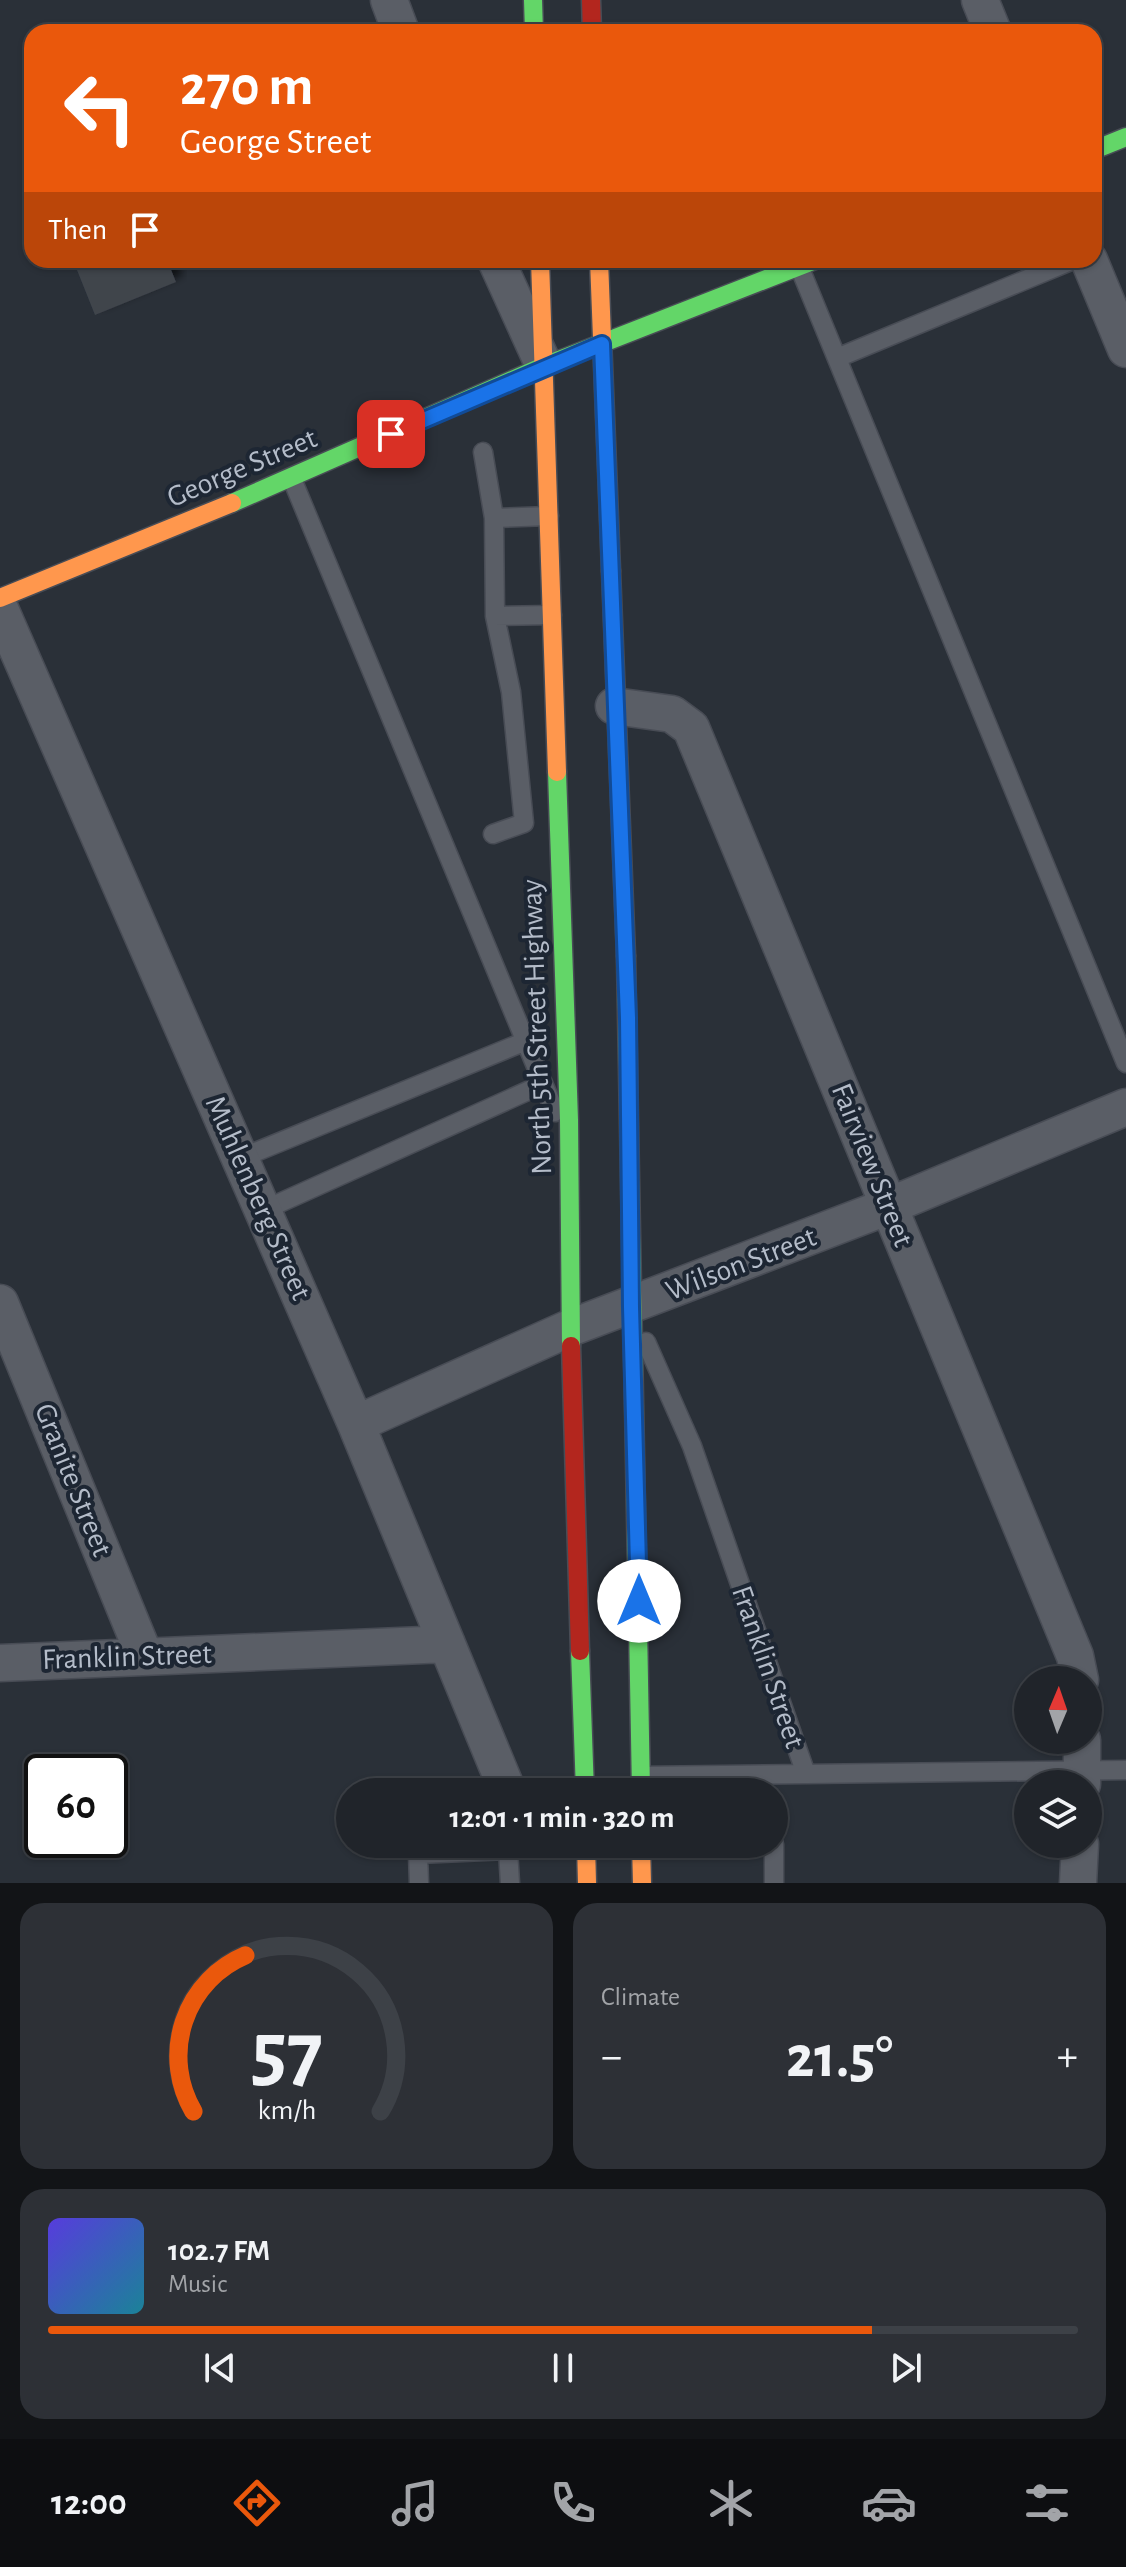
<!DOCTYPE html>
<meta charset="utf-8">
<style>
:root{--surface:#20242a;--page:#2d3036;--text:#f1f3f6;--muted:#a2a4a8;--line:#3d4147;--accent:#ea580c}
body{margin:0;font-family:"Alegreya Sans",sans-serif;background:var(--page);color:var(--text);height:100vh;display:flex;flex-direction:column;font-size:30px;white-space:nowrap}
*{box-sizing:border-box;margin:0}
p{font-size:26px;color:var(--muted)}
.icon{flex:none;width:44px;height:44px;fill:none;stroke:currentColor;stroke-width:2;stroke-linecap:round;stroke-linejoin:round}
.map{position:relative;height:1883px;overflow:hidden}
.details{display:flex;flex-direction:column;gap:20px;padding:20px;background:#121417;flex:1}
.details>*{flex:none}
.hud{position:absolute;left:24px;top:24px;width:1078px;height:244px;border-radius:24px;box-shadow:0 2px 6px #0004,0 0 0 2px var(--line);background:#ea580c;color:#fff;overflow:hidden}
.needle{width:52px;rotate:2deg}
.buttons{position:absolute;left:1014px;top:1666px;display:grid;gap:16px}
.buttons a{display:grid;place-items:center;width:88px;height:88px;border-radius:50%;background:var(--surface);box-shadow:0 2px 6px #0004,0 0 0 2px var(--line);font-size:40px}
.speed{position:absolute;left:24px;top:1754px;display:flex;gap:16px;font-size:40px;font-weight:700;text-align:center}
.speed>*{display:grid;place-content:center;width:104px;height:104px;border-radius:50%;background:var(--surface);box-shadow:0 2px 6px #0004,0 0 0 2px var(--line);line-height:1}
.speed .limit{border:4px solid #111;border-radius:12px;background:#fff;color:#111}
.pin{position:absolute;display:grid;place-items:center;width:68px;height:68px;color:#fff;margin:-34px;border-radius:16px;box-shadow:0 4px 12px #0006}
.me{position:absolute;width:88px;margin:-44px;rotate:0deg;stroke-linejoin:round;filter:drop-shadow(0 0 6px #0008)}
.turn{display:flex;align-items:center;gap:28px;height:168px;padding:0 24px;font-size:36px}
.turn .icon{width:104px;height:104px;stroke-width:2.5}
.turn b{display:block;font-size:56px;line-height:68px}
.then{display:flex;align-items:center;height:76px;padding:0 24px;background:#0003;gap:16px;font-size:30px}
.big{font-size:60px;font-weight:700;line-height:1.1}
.details .tile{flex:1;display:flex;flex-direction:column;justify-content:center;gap:12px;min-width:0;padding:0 28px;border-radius:24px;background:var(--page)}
.details .dial{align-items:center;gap:0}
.dial svg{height:208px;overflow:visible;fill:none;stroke:var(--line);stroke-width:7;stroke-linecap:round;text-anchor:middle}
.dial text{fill:var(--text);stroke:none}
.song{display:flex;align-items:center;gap:24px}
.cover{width:96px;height:96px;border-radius:12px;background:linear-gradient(135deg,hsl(250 70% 55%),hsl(190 70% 35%))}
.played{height:8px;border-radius:4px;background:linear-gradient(90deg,var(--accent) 80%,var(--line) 80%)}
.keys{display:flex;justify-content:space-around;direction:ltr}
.heat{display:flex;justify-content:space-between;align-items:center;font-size:44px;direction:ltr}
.details .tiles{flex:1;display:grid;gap:20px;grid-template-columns:1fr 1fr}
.tile:last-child{grid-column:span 2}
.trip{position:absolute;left:336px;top:1778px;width:452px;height:80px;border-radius:40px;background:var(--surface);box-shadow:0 2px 6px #0004,0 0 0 2px var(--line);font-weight:700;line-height:80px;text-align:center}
.dock{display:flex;height:128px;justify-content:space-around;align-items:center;background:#0d0e11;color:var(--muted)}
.dock .icon{width:56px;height:56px}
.dock .active{color:var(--accent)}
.dock b{font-size:36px;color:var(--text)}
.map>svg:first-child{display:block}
.building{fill:#3f444c;filter:url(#shadow)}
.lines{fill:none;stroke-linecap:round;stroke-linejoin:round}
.lane-casing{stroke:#484c55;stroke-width:21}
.street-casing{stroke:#484c55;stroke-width:39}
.fast-casing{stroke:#484c55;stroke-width:21}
.slow-casing{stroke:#484c55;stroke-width:21}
.jam-casing{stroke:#484c55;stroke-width:21}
.lane{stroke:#5a5e66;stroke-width:18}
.street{stroke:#5a5e66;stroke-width:36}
.fast{stroke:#63d668;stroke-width:18}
.slow{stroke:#ff974d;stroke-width:18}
.jam{stroke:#b3261e;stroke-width:18}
.route-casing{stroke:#114b97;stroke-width:20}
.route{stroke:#1a73e8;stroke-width:14}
.labels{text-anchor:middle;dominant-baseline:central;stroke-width:8;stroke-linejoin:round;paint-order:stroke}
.street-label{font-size:30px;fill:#b4bcc9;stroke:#1d2633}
</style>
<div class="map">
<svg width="1126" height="1883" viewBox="0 0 1126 1883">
<defs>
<filter id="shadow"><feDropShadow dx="7" dy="-7" stdDeviation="4" flood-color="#0009"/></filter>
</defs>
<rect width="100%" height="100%" fill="#2a3038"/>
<path class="building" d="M73 260H167L176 282 95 315Z"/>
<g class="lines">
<g class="lane-casing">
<path id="lane" d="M799 266 1126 1063
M837 358 1073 260
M483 452 494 518
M292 479 555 1112
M495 616 552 615
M493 834 524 823 511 692 495 616 494 518 549 516
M241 1158 526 1041
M264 1210 543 1084
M646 1342 692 1446 806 1774 1126 1770
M641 1776 806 1774
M774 1844V1883
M419 1883 418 1854 508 1850 510 1883"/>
</g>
<g class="street-casing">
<path id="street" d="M389 0 401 32
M980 0 993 32
M496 260 540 357
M1089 260 1126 349
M0 609 356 1424 508 1792
M614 706 672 714 691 728 1075 1656 1080 1680
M0 1303 145 1657
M356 1424 570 1328 889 1206 1126 1107
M0 1663 447 1644
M1082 1740V1784
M1078 1883 1080 1844"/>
</g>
<g class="fast-casing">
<path id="fast" d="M533 0 534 32
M1094 150 1126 137
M232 503 544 366 815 260
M557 772 569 1120 571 1346
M626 956 641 1792
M580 1651 585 1792"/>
</g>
<g class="slow-casing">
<path id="slow" d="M540 260 557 772
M599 260 611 571
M0 598 232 503
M586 1844 587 1883
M641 1844 642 1883"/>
</g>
<g class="jam-casing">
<path id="jam" d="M591 0 592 32
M611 571 626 956
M571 1346 580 1651"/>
</g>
<use href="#lane" class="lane"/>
<use href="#street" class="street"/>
<use href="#fast" class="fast"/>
<use href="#slow" class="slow"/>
<use href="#jam" class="jam"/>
</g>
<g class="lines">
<g class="route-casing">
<path id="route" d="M391 434 602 344 628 1018 631 1307 639 1601"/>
</g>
<use href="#route" class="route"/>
</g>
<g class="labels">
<g class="street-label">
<text transform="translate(242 468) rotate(-23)">George Street</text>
<text transform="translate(537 1027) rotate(-92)">North 5th Street Highway</text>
<text transform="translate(872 1165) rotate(68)">Fairview Street</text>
<text transform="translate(258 1198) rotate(66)">Muhlenberg Street</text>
<text transform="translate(741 1264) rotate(-21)">Wilson Street</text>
<text transform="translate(73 1480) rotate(68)">Granite Street</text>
<text transform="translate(127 1657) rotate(-2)">Franklin Street</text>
<text transform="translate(768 1667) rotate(71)">Franklin Street</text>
</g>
</g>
</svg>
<div class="buttons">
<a><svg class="needle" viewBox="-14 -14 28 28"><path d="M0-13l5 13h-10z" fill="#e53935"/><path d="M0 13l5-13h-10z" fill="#a2a4a8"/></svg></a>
<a><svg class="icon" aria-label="layers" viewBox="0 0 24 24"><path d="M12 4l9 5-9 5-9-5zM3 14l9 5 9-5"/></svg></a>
</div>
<div class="speed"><div class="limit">60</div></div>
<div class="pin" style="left:391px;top:434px;background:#d93025"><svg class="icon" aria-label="arrive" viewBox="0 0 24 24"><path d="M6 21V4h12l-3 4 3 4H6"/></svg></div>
<svg class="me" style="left:639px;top:1601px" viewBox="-20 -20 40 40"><circle r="19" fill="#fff"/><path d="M0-13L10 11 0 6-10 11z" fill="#1a73e8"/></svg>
<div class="trip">12:01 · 1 min · 320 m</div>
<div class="hud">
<div class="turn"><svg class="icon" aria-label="left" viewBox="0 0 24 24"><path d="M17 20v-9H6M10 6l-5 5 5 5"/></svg><div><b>270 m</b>George Street</div></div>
<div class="then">Then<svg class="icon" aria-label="arrive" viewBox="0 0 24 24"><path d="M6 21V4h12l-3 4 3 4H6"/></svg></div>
</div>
</div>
<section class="details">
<div class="tiles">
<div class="tile dial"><svg viewBox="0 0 100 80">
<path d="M14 69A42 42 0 1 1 86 69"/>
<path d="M14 69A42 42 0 0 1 34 9" stroke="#ea580c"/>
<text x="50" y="56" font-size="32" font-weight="700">57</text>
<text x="50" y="72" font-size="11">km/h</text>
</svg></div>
<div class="tile"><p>Climate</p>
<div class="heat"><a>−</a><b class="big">21.5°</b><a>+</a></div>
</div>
<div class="tile">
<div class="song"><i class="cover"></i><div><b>102.7 FM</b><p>Music</p></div></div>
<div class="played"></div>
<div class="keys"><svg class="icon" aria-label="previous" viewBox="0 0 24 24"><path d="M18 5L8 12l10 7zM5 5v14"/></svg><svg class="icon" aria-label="pause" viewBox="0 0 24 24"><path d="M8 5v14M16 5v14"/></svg><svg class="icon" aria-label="next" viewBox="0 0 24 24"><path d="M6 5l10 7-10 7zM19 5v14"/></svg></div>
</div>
</div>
</section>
<nav class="dock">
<b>12:00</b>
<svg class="icon active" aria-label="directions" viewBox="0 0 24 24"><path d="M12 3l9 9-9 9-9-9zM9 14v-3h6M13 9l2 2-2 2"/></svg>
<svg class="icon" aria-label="music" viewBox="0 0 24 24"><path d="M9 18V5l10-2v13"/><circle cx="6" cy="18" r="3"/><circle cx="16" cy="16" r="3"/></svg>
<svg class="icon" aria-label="phone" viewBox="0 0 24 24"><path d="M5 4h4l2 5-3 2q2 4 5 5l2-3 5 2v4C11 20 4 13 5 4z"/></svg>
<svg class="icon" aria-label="climate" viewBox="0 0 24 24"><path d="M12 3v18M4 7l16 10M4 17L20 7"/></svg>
<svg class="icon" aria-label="car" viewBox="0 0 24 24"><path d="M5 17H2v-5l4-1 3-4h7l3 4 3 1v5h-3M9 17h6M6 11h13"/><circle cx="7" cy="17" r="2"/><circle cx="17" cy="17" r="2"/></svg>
<svg class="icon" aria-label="filters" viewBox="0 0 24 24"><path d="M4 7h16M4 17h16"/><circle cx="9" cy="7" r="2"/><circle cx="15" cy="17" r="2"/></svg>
</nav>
